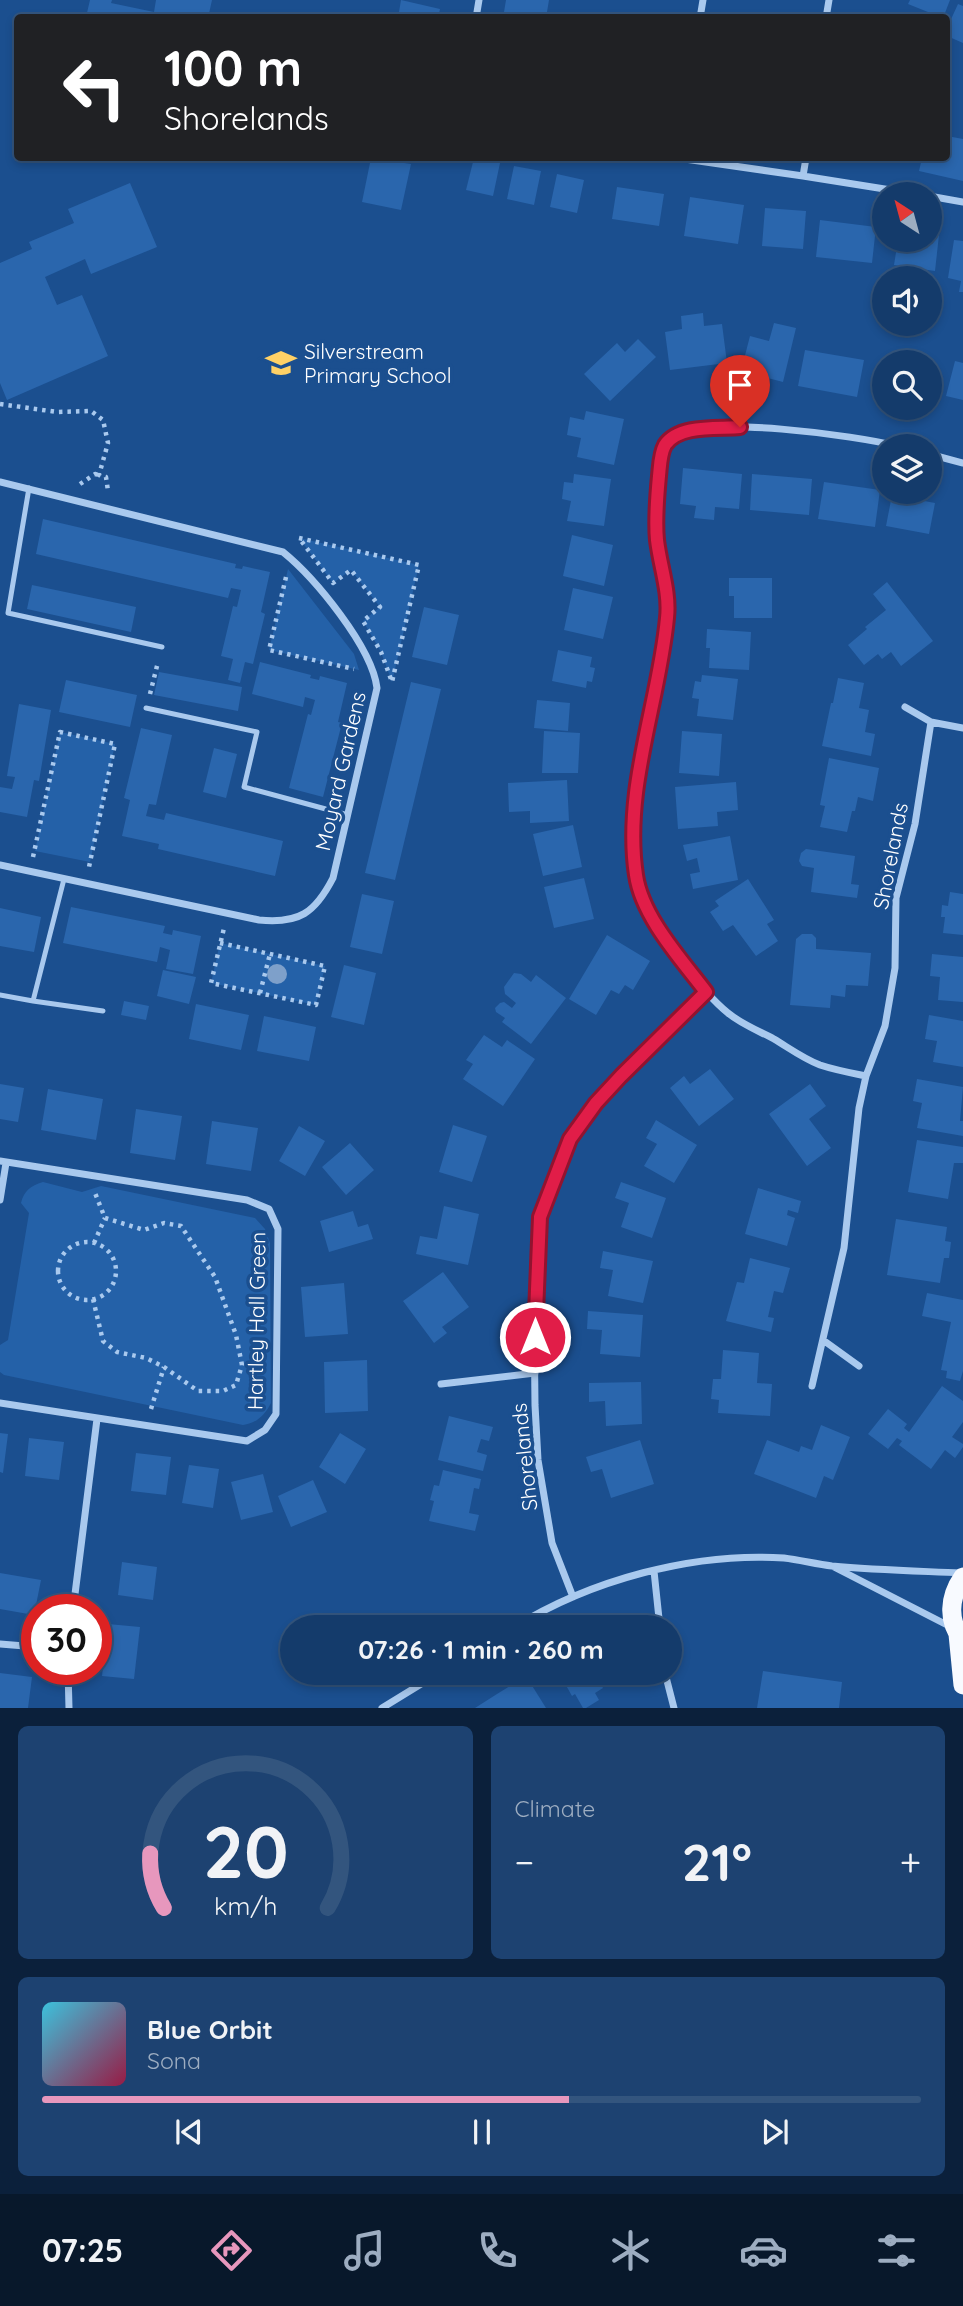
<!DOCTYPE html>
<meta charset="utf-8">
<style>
:root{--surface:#143b6b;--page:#1d4271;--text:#f1f3f6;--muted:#9dadc1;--line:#33557e;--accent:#e797bd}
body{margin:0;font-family:Quicksand,sans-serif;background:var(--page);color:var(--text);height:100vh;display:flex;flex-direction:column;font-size:26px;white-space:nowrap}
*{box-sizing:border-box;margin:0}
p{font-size:23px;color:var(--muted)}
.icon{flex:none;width:38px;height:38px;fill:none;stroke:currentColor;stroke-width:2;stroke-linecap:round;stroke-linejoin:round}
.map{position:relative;height:1708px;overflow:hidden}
.side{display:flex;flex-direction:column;gap:18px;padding:18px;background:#0b203b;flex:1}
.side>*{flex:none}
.guide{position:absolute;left:14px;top:14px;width:936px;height:147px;border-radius:7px;box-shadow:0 4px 10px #0003,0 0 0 2px var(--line);background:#202124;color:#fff;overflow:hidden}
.needle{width:46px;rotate:324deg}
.tools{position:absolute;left:872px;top:182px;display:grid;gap:14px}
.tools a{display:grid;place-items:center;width:70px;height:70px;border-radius:50%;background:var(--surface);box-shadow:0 4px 10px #0003,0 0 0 2px var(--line);font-size:35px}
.speed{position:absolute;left:21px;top:1594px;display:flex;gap:14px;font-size:35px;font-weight:700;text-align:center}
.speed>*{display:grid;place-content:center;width:91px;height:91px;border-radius:50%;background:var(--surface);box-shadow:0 4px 10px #0003,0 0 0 2px var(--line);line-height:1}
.speed .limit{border:10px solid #d22;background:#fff;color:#111}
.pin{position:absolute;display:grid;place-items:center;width:60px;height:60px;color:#fff;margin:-72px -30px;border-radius:50% 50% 50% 0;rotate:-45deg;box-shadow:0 0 7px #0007}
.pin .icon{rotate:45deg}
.me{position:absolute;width:77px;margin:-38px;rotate:0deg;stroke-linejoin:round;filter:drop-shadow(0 0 5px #0008)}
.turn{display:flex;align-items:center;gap:24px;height:147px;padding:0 35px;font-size:32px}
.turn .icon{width:91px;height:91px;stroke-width:2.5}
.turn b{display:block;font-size:49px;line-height:60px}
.big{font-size:52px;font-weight:800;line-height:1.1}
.side .card{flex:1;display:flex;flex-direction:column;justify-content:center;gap:10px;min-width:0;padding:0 24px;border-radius:10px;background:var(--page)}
.side .dial{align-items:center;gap:0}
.dial svg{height:182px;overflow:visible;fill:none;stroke:var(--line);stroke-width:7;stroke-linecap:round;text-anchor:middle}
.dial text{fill:var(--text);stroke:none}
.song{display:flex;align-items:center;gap:21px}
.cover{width:84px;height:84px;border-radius:10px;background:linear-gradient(135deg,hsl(190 70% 55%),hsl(340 70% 35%))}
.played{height:7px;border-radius:4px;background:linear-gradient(90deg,var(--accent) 60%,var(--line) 60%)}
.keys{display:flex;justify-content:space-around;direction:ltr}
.heat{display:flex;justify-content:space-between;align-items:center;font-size:38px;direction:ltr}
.side .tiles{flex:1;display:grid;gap:18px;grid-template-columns:1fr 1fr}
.card:last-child{grid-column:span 2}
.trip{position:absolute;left:280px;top:1615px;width:402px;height:70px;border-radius:35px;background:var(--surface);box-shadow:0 4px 10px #0003,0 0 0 2px var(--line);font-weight:800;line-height:70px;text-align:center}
.menu{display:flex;height:112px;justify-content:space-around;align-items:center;background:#08182b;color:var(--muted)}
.menu .icon{width:49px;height:49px}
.menu .active{color:var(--accent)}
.menu b{font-size:32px;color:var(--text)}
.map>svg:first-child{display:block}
.green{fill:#2461a8}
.building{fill:#2a66ad}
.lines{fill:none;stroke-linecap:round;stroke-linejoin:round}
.path{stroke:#a9c9ee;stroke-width:4.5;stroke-dasharray:3.5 5;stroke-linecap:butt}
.service{stroke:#a9c9ee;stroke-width:5}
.minor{stroke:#a9c9ee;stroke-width:7}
.trunk{stroke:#f8faff;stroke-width:19}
.tree{fill:#7ea0ca}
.route-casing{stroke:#92132f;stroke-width:18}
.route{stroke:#e11d48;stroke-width:12}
.labels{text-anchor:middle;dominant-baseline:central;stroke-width:7;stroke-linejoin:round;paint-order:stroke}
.poi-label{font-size:21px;fill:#fff;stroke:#1b4f8f;text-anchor:start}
.street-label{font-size:21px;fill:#fff;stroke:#1b4f8f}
</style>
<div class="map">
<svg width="963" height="1708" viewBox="0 0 963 1708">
<rect width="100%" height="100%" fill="#1b4f8f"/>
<path class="green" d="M299 538 419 565 392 682 381 652 363 621 380 607 351 570 333 583Z
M288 569 354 654 359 670 269 650Z
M60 732 115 744 90 862 35 851Z
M220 943 325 966 316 1005 211 983Z
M43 1182 82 1192 101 1186 255 1218 265 1229 270 1243 271 1403C265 1415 257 1423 243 1425L4 1375 0 1372V1345L8 1340 29 1213 21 1203C24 1191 30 1186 43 1182Z"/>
<path class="building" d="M90 0H112L111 3 154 12 156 0H212L208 18H90L86 17Z
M401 0 440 9 438 18H398Z
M506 0H549L546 18H503Z
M910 0H950L943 18 908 4Z
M958 4 963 6V43L947 36V28Z
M947 136 963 139V181L919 171 922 158H947Z
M371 158 411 164 401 210 362 202Z
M474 158 500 163 493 196 466 190Z
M514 166 541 171 534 205 507 199Z
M557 174 584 180 577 213 550 207Z
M130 183 157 247 91 274 85 259 45 277 57 305 82 295 108 356 7 400 0 383V263L32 249 29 242 74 223 68 209Z
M617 187 664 194 659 226 612 219Z
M690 197 744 205 738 244 684 236Z
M765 208 806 211 803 249 762 246Z
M820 220 876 227 872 263 816 257Z
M929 234 939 235 935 271 894 265 898 240H929Z
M954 240 963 241V292H959L961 281 948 278Z
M703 313 704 326 722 324 727 363 670 370 665 332 682 329 681 316Z
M774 323 796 328 783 382 741 371 750 336 769 341Z
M638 339 656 357 610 401 584 374 617 343 625 352Z
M805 350 864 360 857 397 798 386Z
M911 352 929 357 928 362H908Z
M883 361H884V399L874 397Z
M955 361 963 363V400L946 396Z
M929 373 937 375 930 399H929Z
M586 411 624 419 614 465 577 457 581 438 567 435 570 417 584 420Z
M683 468 742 474 739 509 715 507 714 520 694 518 696 506 680 504Z
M574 474 611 479 604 526 567 521 571 501 562 499 564 482 573 483Z
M752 474 812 479 809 515 750 510Z
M824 482 880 490 875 527 818 519Z
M892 495 935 503 929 534 886 526Z
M43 519 236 564 235 568 242 569 243 566 270 572 261 612 265 614 253 664 245 662 240 683 228 680 233 659 221 656 233 606 237 607 241 590 231 588 228 598 36 554Z
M572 535 613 545 604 586 563 576Z
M729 578H772V618H734V596H729Z
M887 582 933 641 901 666 891 652 882 659 878 654 864 665 848 645 867 629 865 627 886 610 873 594Z
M32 585 136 607 131 632 27 609Z
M573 588 613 597 603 639 564 630Z
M424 607 459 615 447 665 412 657Z
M707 629 751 632 749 670 709 668 710 648H706Z
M558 650 592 657 590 667 595 668 592 682 587 681 586 688 552 681Z
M260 662 311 675 310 678 319 680 320 676 347 683 338 722 342 723 323 797 289 788 308 714 311 715 315 700 305 697 303 707 252 694Z
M159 672 242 687 238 711 154 695Z
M702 675 738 679 733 720 697 716 699 699 692 698 695 681 701 682Z
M838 678 864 683 859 708 869 710 865 732 875 734 871 756 822 746 831 703H833Z
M66 680 137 695 130 727 59 712Z
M411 682 441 689 395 880 365 873Z
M537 700 570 703 568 731 534 728Z
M19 704 51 710 39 781 34 780 27 817 0 812V787L12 789 15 777 7 776Z
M141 728 172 735 156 805 149 804 146 816 164 820 166 813 283 841 275 876 158 849 159 844 122 836 130 800 124 798Z
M544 731 580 733 578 773H542Z
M682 731 722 734 719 776 679 773Z
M214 748 237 754 226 798 203 792Z
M829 758 879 768 873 801 858 797 855 811H852L847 832 820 827 825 806 820 805Z
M567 780 569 821 530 823V811L509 812 508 783Z
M736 782 738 810 717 812 718 826 678 829 675 787Z
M573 825 582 867 543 876 533 834Z
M730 836 738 880 693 889 690 874 700 872 697 858 687 861 683 845Z
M806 849 855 856 851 884 859 885 857 898 811 892 814 868 802 866 799 861 801 853Z
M584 878 594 919 554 928 544 887Z
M748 879 774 920 767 924 778 941 756 956 733 925 723 931 710 912 719 906 715 901Z
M950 892 963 894V935L943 933 945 917H941L942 905 948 906Z
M362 894 394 901 382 954 350 947Z
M71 907 165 926 163 933 172 935 173 930 201 936 193 974 166 969 170 950 160 947 157 962 63 943Z
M0 908 41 917 34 952 0 946Z
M802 934H812L816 938V949L871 953 868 986 846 985 845 997 831 995 830 1008 790 1005 796 939Z
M607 935 650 961 633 990 625 985 619 994 611 990 596 1015 569 999Z
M932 954 963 957V1002L938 1000 940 977 930 976Z
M344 965 376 973 364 1025 331 1017Z
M163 970 196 977 189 1004 157 996Z
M514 973 521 974 531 982 536 975 566 998 531 1044 502 1022 505 1018 496 1012 495 1008 500 1003 504 1002 512 1008 516 1003 505 994 504 987Z
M124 1001 149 1006 146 1020 121 1015Z
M196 1004 249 1015 241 1050 189 1039Z
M929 1015 963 1021V1067L933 1062 937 1041 925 1039Z
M264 1016 316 1027 309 1061 257 1051Z
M484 1035 502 1047 507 1040 535 1059 503 1106 463 1079 473 1064 466 1060Z
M710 1069 734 1099 699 1126 670 1088 684 1076 690 1084Z
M917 1079 963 1087 960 1121H963V1136L917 1128 922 1103 913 1101Z
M0 1084 24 1088 18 1122 0 1119Z
M810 1084 826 1106 809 1119 831 1148 807 1166 769 1114Z
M48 1089 103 1099 96 1140 41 1130Z
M136 1109 182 1116 175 1160 130 1153Z
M656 1120 697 1145 674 1183 644 1166 657 1144 646 1138Z
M212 1121 258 1128 251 1171 206 1164Z
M453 1125 487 1136 472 1182 439 1172Z
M299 1126 325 1141 305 1176 279 1161Z
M917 1140 963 1147V1163H954L948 1199 908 1192Z
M350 1143 374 1170 346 1195 322 1167Z
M621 1182 666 1198 652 1238 621 1227 629 1203 615 1198Z
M758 1188 801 1201 798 1213 788 1210 787 1215 795 1218 787 1246 745 1234Z
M444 1206 479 1214 468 1265 416 1254 420 1236 437 1239Z
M353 1211 358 1227 368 1224 373 1239 329 1252 320 1221Z
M896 1219 947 1227 945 1241 951 1242 949 1258H944L940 1283 887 1275Z
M603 1251 653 1261 643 1303 608 1296 613 1270 600 1268Z
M750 1258 790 1268 783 1293 774 1291 768 1317 774 1318 771 1332 726 1321 737 1282 744 1283Z
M443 1272 469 1307 442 1327 447 1333 434 1343 403 1301Z
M344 1283 348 1334 305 1337 301 1287Z
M927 1293 963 1300V1371L960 1381 946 1378 947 1371 941 1370 951 1322 922 1316Z
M588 1311 643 1315 640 1357 600 1354 602 1330 587 1329Z
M723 1350 759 1353 757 1383 772 1384 770 1416 718 1413 719 1400 711 1399 713 1379H721Z
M367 1360 368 1411 325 1413 324 1362Z
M641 1382 642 1424 606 1426 605 1401 589 1402V1383Z
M942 1386 963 1401V1422L952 1437 963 1444V1447L955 1458 945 1450 931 1469 899 1445 902 1441 897 1438 888 1449 868 1434 888 1409 907 1424 904 1428 909 1432Z
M449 1416 493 1427 489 1441 481 1439 477 1452 487 1455 483 1471 438 1460Z
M821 1425 850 1437 833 1480 824 1476 816 1498 754 1474 767 1440 799 1452 801 1446 812 1450Z
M0 1433 8 1434 3 1473 0 1472Z
M340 1433 366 1449 345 1484 319 1467Z
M29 1438 64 1442 59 1480 25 1476Z
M640 1440 654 1484 611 1498 602 1469 591 1472 586 1457Z
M136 1453 171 1457 166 1495 131 1491Z
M189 1465 219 1469 213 1508 182 1503Z
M443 1470 481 1479 479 1489 474 1488 469 1513 479 1515 475 1531 429 1521 434 1501 430 1500 434 1485 439 1486Z
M263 1474 273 1512 241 1520 231 1482Z
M313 1480 327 1512 291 1527 278 1496Z
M122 1562 157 1567 153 1600 118 1595Z
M0 1573 41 1580 34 1615 0 1609Z
M108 1624 140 1627 134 1679 102 1676Z
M763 1671 842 1682 839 1708H757Z
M0 1673 32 1677 28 1708H0Z
M559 1673H614L599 1681 603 1688 595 1693 599 1700 586 1708H583L575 1694 572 1696Z
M526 1676 546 1708H475L497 1694Z"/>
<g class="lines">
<path class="path" d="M0 404 57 412 91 411 103 420 108 443 99 475 106 477 108 491
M80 484 95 474 99 475
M299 538 419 565 392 682 381 652 363 621 380 607 351 570 333 583Z
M286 577 269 650 354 669
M150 694 158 662
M33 857 60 732 115 744 89 867
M220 943 325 966 316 1005 211 983 224 928
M260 993 270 954
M58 1271a29 29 0 1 1 58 0a29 29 0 1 1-58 0Z
M94 1243 105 1218
M93 1299 103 1341 117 1352 146 1358 164 1367 198 1391H223L236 1385 242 1365 236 1335 215 1277 181 1226 164 1223 144 1230 105 1218 95 1193
M151 1409 164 1367"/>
<path class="service" d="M29 488 8 613 162 647
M146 708 257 732 244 787 348 815
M0 995 33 1001 64 879
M33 1001 103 1011"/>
<path class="minor" d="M476 18 479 0
M700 18 703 0
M826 18 829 0
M678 158 803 176 806 158
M803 176 916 194
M929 196 963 202
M929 454 963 463
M0 482 283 552C315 578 372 647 377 688L333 878C315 913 299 924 259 920L0 865
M905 707 931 722 963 728
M866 1076C851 1073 835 1070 820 1065 804 1059 789 1048 774 1039 759 1031 741 1024 728 1013 703 993 654 929 642 900 633 878 632 850 633 827 636 771 650 714 660 659 662 646 666 632 668 618 670 591 660 565 657 539 655 516 653 453 673 437 703 414 858 436 897 446
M0 1161 247 1200 269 1209 278 1229 276 1414 265 1430 247 1441 0 1403
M0 1200 6 1163
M823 1340 859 1366
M441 1384 535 1373
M812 1386 844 1248 859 1108 866 1076 885 1026 895 968 896 898 915 824 931 722
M834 1567 951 1627
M654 1571 660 1628
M573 1597 552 1543 538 1460 535 1405 534 1310 540 1217 570 1139 596 1103 621 1076 706 992
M73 1610 97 1419
M513 1628C590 1580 693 1552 784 1558 800 1560 816 1564 832 1566 875 1570 918 1571 961 1573
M0 1644 37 1647
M68 1670 69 1708
M665 1673 674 1708
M382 1708 439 1673"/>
<path class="trunk" d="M963 1577C949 1597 947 1621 963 1641
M958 1634 963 1685"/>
</g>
<circle class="tree" cx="277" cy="974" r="10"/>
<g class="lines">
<g class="route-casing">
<path id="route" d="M535 1337 540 1217 570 1139 596 1103 621 1076 706 992C681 959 642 917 636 875 623 789 659 703 667 618 670 592 660 566 657 540 655 519 657 497 659 476 660 467 660 454 665 445 679 424 718 429 740 427"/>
</g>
<use href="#route" class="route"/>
</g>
<defs>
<g id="school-bare" transform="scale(2.415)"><path d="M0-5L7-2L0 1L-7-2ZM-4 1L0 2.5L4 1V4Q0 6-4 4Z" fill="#ffd166" stroke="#1b4f8f" stroke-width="2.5" paint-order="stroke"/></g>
</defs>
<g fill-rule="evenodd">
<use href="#school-bare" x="281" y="363"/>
</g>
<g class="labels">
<g class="poi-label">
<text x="304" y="351">Silverstream<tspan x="304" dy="24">Primary School</tspan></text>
</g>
<g class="street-label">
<text transform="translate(340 771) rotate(-77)">Moyard Gardens</text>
<text transform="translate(890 856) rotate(-79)">Shorelands</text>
<text transform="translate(256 1321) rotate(-89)">Hartley Hall Green</text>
<text transform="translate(524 1457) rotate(-96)">Shorelands</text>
</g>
</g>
</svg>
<div class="tools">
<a><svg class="needle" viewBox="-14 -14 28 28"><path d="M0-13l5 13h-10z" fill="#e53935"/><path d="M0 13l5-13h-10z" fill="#9dadc1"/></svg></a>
<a><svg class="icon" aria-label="sound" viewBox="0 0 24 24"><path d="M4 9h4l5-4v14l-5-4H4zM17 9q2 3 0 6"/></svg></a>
<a><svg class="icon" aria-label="search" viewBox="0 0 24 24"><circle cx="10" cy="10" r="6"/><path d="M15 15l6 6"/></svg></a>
<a><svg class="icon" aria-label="layers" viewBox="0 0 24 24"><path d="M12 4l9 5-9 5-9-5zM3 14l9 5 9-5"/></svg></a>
</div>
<div class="speed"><div class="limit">30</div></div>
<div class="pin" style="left:740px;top:427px;background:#d93025"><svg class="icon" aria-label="arrive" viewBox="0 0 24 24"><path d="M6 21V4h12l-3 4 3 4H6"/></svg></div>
<svg class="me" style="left:535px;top:1337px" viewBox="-20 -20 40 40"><circle r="17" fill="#e11d48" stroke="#fff" stroke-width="3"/><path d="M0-11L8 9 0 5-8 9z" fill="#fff"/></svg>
<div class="trip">07:26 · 1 min · 260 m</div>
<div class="guide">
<div class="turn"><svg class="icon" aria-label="left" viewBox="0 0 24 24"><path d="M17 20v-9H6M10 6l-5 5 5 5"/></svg><div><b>100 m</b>Shorelands</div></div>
</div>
</div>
<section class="side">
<div class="tiles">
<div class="card dial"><svg viewBox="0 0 100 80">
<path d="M14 69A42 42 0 1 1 86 69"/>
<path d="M14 69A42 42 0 0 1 8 45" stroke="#e797bd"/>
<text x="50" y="56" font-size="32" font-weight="700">20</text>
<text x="50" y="72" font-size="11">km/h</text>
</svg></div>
<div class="card"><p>Climate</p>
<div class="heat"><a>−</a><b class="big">21°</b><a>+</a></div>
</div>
<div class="card">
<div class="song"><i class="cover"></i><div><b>Blue Orbit</b><p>Sona</p></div></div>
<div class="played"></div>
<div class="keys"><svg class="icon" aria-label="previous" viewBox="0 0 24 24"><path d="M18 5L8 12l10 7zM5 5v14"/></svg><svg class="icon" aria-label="pause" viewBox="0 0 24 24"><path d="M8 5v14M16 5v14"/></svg><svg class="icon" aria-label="next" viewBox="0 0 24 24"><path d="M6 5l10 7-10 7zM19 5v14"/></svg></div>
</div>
</div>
</section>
<nav class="menu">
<b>07:25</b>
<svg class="icon active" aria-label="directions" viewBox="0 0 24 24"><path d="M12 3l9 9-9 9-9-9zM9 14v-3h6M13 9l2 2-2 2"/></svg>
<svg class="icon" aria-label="music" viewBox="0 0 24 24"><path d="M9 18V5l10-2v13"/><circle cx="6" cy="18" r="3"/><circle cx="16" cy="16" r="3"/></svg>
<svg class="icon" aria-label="phone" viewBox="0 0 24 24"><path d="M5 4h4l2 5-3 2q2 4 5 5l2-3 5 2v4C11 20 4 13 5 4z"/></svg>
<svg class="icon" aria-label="climate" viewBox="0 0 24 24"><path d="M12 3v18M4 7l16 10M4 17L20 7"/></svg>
<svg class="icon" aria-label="car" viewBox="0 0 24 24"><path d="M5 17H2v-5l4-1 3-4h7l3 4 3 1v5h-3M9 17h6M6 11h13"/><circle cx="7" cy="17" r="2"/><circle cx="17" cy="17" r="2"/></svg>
<svg class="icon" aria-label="filters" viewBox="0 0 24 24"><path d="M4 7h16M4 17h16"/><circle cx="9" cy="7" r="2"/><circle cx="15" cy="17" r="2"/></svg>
</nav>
